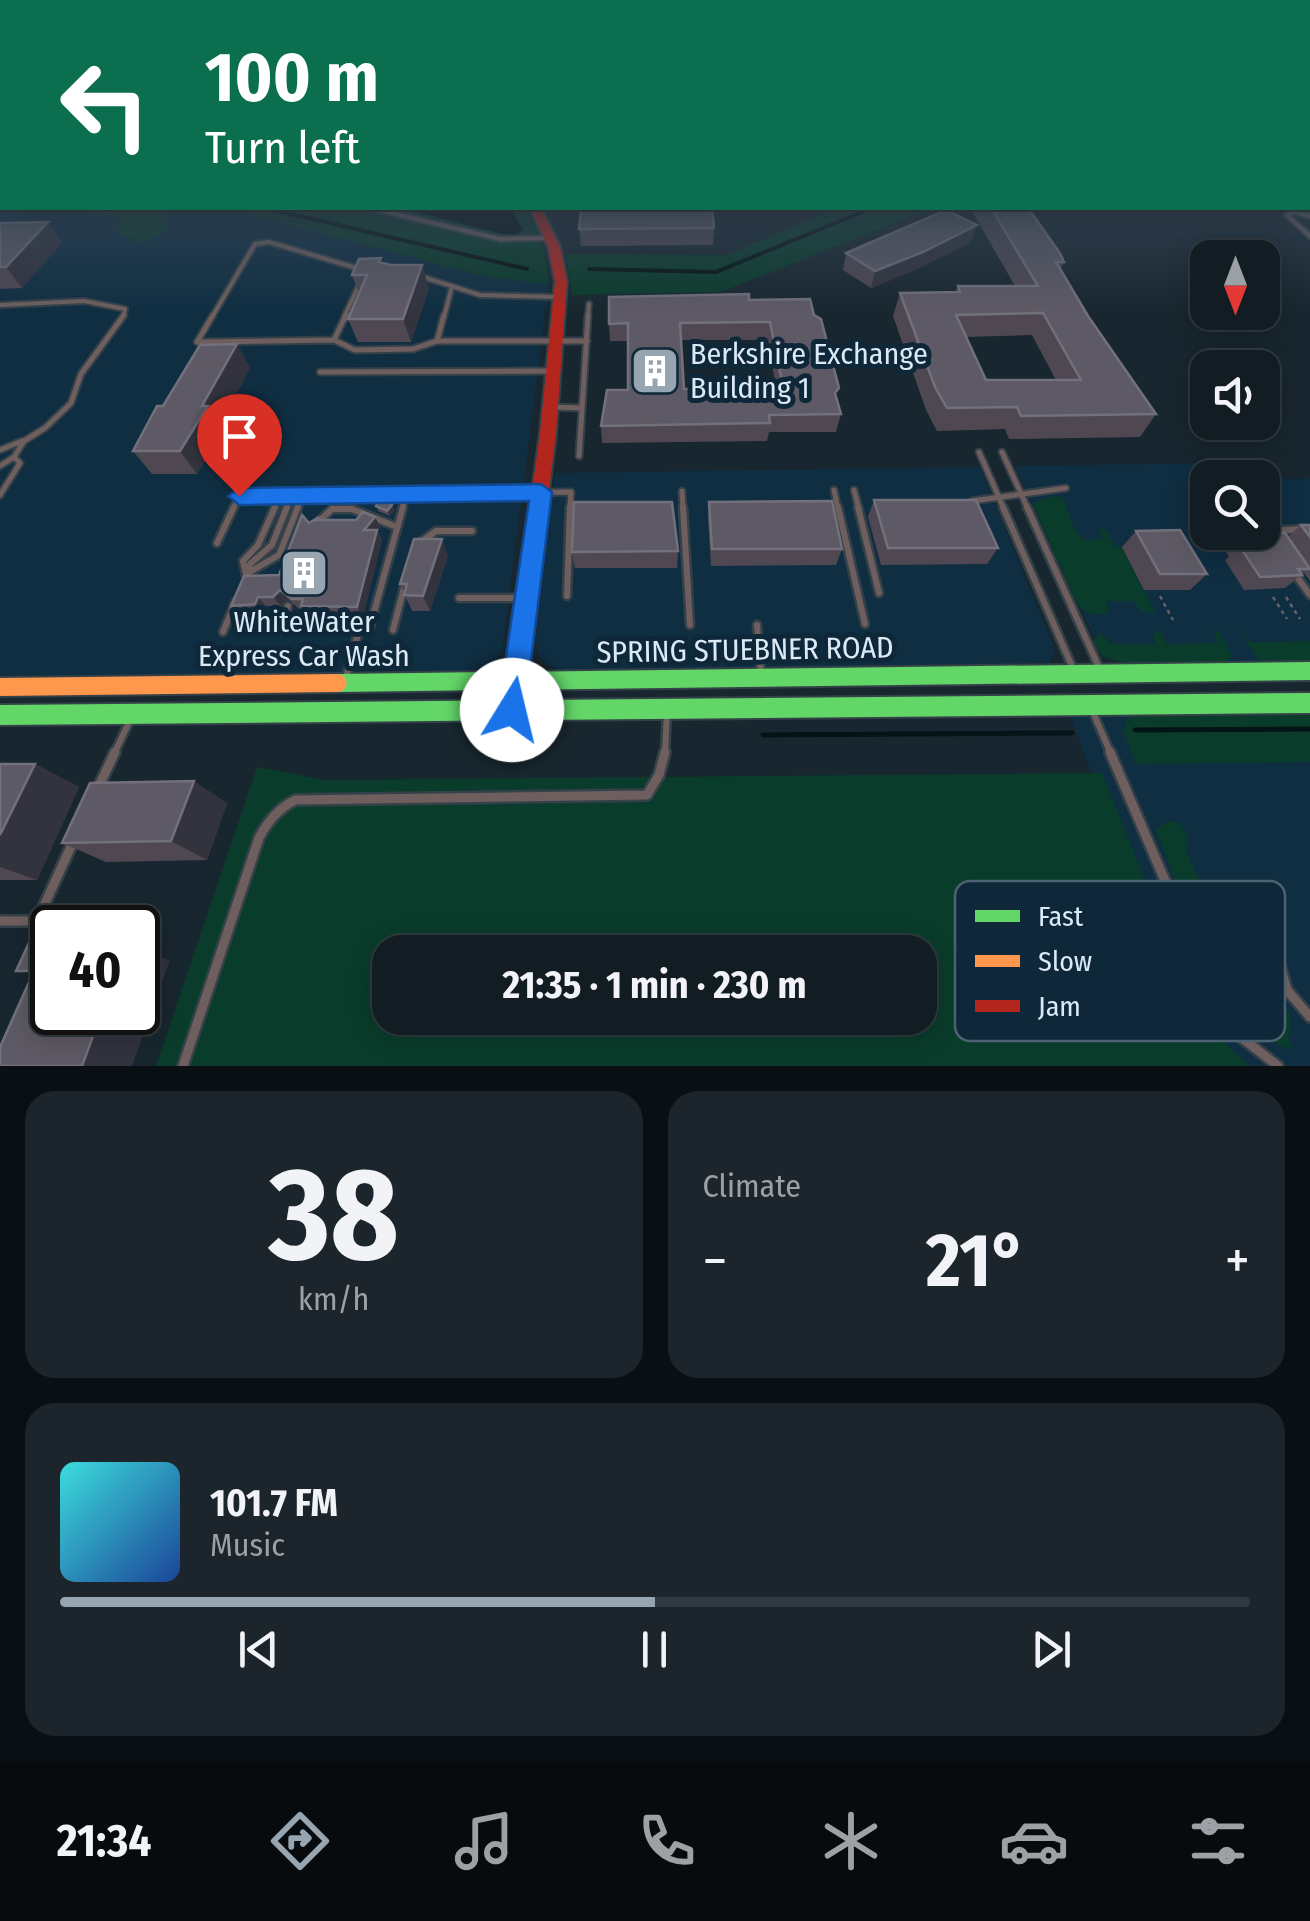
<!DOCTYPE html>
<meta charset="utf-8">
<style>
:root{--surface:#121c23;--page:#1b252b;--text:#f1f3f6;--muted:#9ca1a6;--line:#313a41;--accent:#97a5b0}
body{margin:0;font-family:"Fira Sans Condensed",sans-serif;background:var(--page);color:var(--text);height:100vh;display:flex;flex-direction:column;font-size:38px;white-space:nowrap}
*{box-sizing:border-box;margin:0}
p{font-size:32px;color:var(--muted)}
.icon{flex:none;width:55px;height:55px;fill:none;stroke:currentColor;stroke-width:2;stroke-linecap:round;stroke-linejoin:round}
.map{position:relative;height:1066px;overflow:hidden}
.panel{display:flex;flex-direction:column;gap:25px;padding:25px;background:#0a0f13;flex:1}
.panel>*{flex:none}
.top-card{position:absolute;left:0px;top:0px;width:1310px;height:210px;box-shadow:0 5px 25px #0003,0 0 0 2px var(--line);background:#0b6e4f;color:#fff;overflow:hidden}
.needle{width:65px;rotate:180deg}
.fabs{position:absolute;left:1190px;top:240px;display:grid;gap:20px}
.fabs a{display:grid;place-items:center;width:90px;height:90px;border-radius:20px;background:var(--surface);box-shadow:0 5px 25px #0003,0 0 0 2px var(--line);font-size:50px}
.speed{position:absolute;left:30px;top:905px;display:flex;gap:20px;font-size:50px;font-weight:700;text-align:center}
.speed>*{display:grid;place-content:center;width:130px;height:130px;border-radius:50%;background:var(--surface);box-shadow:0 5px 25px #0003,0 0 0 2px var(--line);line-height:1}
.speed .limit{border:5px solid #111;border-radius:15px;background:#fff;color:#111}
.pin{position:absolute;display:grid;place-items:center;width:85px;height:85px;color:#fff;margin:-102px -42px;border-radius:50% 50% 50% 0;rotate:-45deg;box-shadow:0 0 10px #0007}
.pin .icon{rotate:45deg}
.me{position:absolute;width:110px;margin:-55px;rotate:9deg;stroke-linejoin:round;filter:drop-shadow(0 0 8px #0008)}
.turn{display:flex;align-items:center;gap:35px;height:210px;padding:0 40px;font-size:45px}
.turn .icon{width:130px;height:130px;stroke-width:2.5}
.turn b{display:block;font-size:70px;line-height:85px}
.big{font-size:75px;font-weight:700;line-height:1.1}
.panel .card{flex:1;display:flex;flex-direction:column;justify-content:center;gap:15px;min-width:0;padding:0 35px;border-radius:30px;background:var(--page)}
.panel .dial{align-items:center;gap:0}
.dial b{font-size:130px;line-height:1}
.song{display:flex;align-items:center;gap:30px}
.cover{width:120px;height:120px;border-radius:15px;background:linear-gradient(135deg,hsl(180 70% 55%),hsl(220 70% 35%))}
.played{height:10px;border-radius:5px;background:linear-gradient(90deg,var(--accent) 50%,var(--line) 50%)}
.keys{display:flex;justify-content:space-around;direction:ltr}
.heat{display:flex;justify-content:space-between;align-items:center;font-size:55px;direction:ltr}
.panel .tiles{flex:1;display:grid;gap:25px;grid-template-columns:1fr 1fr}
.card:last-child{grid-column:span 2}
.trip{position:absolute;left:372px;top:935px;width:565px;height:100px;border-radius:30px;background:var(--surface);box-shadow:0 5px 25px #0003,0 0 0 2px var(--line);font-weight:700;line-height:100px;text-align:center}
.tab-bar{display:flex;height:160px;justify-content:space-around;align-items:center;background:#070b0e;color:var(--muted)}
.tab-bar .icon{width:70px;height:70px}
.tab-bar .on{color:var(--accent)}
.tab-bar b{font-size:45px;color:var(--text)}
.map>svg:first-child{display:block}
.built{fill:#0f2e42}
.green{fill:#0a3c2b;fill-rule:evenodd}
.water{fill:#041315}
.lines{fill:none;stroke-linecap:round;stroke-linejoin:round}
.stream-far1{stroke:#041315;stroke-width:4}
.stream{stroke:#041315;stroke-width:5}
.lane-far3-casing{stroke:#354149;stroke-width:8}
.lane-far2-casing{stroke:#354149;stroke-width:9}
.lane-far1-casing{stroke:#354149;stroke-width:11}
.lane-casing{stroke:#354149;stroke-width:14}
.fast-casing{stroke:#354149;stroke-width:4}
.slow-casing{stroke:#354149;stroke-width:4}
.jam-casing{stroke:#354149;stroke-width:4}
.path{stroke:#646264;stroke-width:2.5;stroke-dasharray:4 4;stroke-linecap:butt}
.lane-far3{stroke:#6e5f5e;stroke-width:4}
.lane-far2{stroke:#6e5f5e;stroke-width:5}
.lane-far1{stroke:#6e5f5e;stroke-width:6}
.lane{stroke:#6e5f5e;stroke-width:9}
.fast{fill:#63d668;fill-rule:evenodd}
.slow{fill:#ff974d;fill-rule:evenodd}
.jam{fill:#b3261e;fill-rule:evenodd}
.wall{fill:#4f4853;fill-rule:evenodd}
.shaded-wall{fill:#32333d}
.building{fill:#5e5a65;stroke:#72707c;stroke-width:2.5;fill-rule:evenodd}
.route{fill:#1a73e8;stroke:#114b97;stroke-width:2.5}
.labels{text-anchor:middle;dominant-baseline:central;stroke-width:10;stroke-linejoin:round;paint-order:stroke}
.poi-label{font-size:30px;fill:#dceaf6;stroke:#0e2739;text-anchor:start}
.street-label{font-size:30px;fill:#dceaf6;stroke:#0e2739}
.key{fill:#0e2739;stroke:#4c6272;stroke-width:2.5}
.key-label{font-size:28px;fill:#dceaf6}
</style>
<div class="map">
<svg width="1310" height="1066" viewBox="0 0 1310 1066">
<rect width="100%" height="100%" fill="#18262f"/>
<path class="built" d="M0 165 2 208H226L487 277 549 284 502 651 495 661 473 671 0 676Z
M1209 463 1219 477 1208 478V532H1262L1263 479H1310V662L1127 664 1103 657 1015 466Z
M980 467 1055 650 1049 663 562 670 548 666 538 655 536 640 555 473Z
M1310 713V1066H1202L1070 716Z"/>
<path class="green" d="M88 208H173L165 222 167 229 144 243 120 235 116 216 76 213Z
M226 208H364L494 240 539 242 545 253 549 284 487 277Z
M377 208H526L540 234C515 251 409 215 377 208Z
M837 208H932L721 292 572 295 566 254 727 255Z
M1053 496 1063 498 1074 528 1084 540 1103 539 1098 529H1106L1115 547H1122L1156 613 1140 611 1134 601H1106L1109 614H1091L1078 606 1034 507 1035 502Z
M1213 629 1219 632 1232 655 1226 663 1127 664 1103 657 1093 642 1101 632 1111 644H1155L1153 631 1161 633 1167 644 1218 643Z
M1239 629 1250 642 1310 641V662L1258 660Z
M1310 713V762L1136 764 1123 731 1127 719 1138 715Z
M257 767 325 780 1102 773 1191 995 1224 1043 1251 1066H156ZM390 952H920V1018H390Z
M1166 822H1179L1188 837 1187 853 1241 977 1253 990 1268 973 1271 976 1291 1017 1288 1039 1294 1050C1217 1032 1186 902 1158 837L1156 830Z"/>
<path class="water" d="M401 208H510L523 230 514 235 498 233Z"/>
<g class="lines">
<path class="stream-far1" d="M265 208 527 269
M589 269 716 272 872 208"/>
<path class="stream" d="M1135 730 1310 729
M763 735 1072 733"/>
<g class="lane-far3-casing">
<path id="lane-far3" d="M370 208 500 239 549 238
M1310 216 1294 212 1287 215 1310 236
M420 276 480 295 559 297
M0 305 84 301 125 309 123 317
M212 317 255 244 269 242 363 270
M344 317 359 285
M444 317 452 286
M588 317 589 304"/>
</g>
<g class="lane-far2-casing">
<path id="lane-far2" d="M213 315 197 342 334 340 355 350 413 349 437 341H587
M334 340 346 315
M437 341 444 315
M320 372 553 371
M553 407 582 408
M0 450 22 441
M979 452 1004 509
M1002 452 1028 509
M579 456 588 315
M14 457 24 441 45 428 71 403 81 374 124 315
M0 466 14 457 20 463 0 495
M834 490 838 509
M854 490 859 509
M682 491 683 509
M239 496 571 492 570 509
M972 501 1066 488
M233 509 247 478
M274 509 280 496
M286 509 291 496
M297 509 302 496
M332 509H353
M402 509 406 494"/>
</g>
<g class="lane-far1-casing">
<path id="lane-far1" d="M275 507 258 545 243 561 246 574 279 555 298 507
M683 507 690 625
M838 507 865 624
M858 507 879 593
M1003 507 1074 671
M1027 507 1101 672
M318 522 332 509H352L397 527
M1271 539 1272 531 1304 529
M217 543 234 507
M418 544 436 531H472
M1295 574 1310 595
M246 575 250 564 272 545 287 507
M567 596 570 507
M459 598H521
M757 625 761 673
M369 630 403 507
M393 630 405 584
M280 631 288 606
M223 632 236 601
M345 681 359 630
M1092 710 1111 754
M114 754 131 718
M665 754 667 710"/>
</g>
<g class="lane-casing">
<path id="lane" d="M1110 752 1216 1000 1242 1038 1278 1066
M98 788 115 752
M0 921H37
M37 939V921L74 840
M1277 956 1287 990 1310 1017
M183 1066 259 838C268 821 278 809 295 800L647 795 659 775 665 752"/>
</g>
<g class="fast-casing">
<path id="fast" d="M1310 662V680L337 692 330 690 327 683 330 676 337 674Z
M1310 693V713L0 725V705Z"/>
</g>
<g class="slow-casing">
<path id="slow" d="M337 674 344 676 347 683 344 690 337 692 0 696V678Z"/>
</g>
<g class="jam-casing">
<path id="jam" d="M530 208H541L560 247 567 281 556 433 522 710 519 717 512 720 505 717 502 710 540 433 555 281 548 247Z"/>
</g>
<path class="path" d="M1160 596 1173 620
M1273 597 1287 619
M1286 597 1300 619"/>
<use href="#lane-far3" class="lane-far3"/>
<use href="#lane-far2" class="lane-far2"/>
<use href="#lane-far1" class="lane-far1"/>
<use href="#lane" class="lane"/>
<use href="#fast" class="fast"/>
<use href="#slow" class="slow"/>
<use href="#jam" class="jam"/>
</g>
<path class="wall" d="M0 167H2V200H0Z
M974 208H1028L1064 262 1060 270 1088 316 1156 414 1140 437 1009 439 1005 429 937 431 926 410 893 316 900 293 955 292 958 286H1015L972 211ZM1032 335 1056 380H986L966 337Z
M48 222 62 242 22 288 0 289V223Z
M714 228 713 245 581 246 579 229Z
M971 242 917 269 871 288 843 270 846 253Z
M381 258 382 263 391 265H422L429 288 411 342H358L348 319 359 294 352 275Z
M749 300 837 398 841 414 836 432H769L767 441 602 443 601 426 628 390V341H610L609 324ZM681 340H768L776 387 684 389Z
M237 344 250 368 220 425 223 429 197 474H152L133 451 163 406Z
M874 500 998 548 987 564 881 565 868 517Z
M709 502 842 549 836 565 711 566 708 519Z
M376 506 395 510 390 516 378 511Z
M375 517 380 527 378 530 382 540 363 616 308 615 303 609H299L288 599 281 606H266L263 614 239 616 231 606 279 575 309 523 321 520H356Z
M1301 525H1310V581L1304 573 1285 588 1244 590 1225 560 1229 557 1224 548 1227 545 1226 542 1235 532H1258L1259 534 1288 537Z
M1136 531 1207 574 1190 590H1144L1122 547Z
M678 551 677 568H575L572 552Z
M448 556 430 611H412L400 584Z
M0 764H35L79 787 37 880H0Z
M227 803 207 860 106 862 62 843Z"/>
<path class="shaded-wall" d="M48 222 62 242 22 288 6 267Z
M977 225 971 242 917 269 871 288 875 271Z
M422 265 429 288 411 342 403 319Z
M237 344 250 368 220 425 223 429 197 474 180 451 202 406Z
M392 505 395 510 390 516 387 511Z
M375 517 380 527 378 530 382 540 363 616 357 607 364 530Z
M442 539 448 556 430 611 423 596Z
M280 590 288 599 281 606 273 597Z
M258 597 266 606 263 614 255 604Z
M35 764 79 787 37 880 0 867V835Z
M194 781 227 803 207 860 171 841Z
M138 951 170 960 132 1066H82L102 1012H138Z"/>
<path class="building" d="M0 167H2V183H0Z
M712 208 714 228 579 229 581 209Z
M991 208H1028L1060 253 1064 262H1056L1088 316 1156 414 1021 416 1017 407 947 408 935 387 900 293 960 292 958 286H1038ZM1043 313 1081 380H986L956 315Z
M946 210 977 225 923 252 875 271 846 253Z
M48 222 6 267H0V223Z
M381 258 379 262 391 265H422L403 319H348L367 275H352L359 259Z
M749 294V300L810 299 814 315 821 319 839 388 835 393 841 414 769 415 770 423 601 426 607 390H628V323L609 324V297ZM770 322 783 387 684 389 680 323Z
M237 344 202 406H208L180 451H133L157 406H163L200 345Z
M383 497 392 505 387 511 376 506Z
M874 500H976L998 548H888Z
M832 501 842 549H712L709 502Z
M574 502H672L678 551 572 552Z
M363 512 375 517 364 530H377L357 607 301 606 303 599H292L280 590 273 597H258L255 604 231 606 244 576 279 575 302 515 309 523 319 517 317 520H356Z
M1301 525H1310V537Z
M1180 530 1207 574H1160L1136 531Z
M1243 532 1285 533 1310 569H1298L1302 575 1260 577 1240 547 1246 546 1238 534H1244Z
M414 539H442L423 596 404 595 407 584H400Z
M0 764H35L0 835Z
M194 781 171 841 62 843 90 783Z
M52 933V1012H102L82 1066H0V1047L34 971H16L33 934Z"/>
<linearGradient id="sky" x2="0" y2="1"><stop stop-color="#0d151a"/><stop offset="0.53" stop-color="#374758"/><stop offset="1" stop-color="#374758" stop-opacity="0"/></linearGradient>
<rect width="1310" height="314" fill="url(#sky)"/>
<path class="route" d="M541 484 552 492 525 710 521 720 512 723 502 720 498 710 529 501 239 505 228 496 239 488Z"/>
<defs>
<g id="building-square" transform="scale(2.5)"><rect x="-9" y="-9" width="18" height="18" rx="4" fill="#97a5b0" stroke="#0e2739"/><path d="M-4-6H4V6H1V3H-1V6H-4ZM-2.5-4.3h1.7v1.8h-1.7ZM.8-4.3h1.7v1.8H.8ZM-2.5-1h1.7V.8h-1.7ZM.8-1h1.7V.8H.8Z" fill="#fff"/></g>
</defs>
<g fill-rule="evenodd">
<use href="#building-square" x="655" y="371"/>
<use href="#building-square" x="304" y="573"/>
</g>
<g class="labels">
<g class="poi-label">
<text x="690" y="354">Berkshire Exchange<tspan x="690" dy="34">Building 1</tspan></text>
<text x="304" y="622" text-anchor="middle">WhiteWater<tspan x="304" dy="34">Express Car Wash</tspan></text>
</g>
<g class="street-label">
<text transform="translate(745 650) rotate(-1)">SPRING STUEBNER ROAD</text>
</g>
</g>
<rect x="955" y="881" width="330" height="160" rx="15" class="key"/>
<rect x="975" y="910" width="45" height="12" fill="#63d668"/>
<rect x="975" y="955" width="45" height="12" fill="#ff974d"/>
<rect x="975" y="1000" width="45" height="12" fill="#b3261e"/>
<g class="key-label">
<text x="1038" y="926">Fast</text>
<text x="1038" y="971">Slow</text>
<text x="1038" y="1016">Jam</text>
</g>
</svg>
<div class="fabs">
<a><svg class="needle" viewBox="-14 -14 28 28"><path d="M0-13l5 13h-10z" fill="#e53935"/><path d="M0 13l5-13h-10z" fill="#9ca1a6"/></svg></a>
<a><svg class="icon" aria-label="sound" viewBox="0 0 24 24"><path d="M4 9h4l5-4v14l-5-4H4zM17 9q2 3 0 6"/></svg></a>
<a><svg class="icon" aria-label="search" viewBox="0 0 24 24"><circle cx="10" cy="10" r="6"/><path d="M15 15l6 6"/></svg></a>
</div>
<div class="speed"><div class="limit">40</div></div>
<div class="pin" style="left:239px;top:496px;background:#d93025"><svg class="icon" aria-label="arrive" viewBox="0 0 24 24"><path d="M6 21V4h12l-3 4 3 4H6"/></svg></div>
<svg class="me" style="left:512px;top:710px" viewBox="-20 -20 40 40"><circle r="19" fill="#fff"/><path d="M0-13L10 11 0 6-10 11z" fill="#1a73e8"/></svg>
<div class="trip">21:35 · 1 min · 230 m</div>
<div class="top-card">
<div class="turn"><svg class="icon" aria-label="left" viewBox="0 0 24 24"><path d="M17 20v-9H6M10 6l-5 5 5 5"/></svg><div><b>100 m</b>Turn left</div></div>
</div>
</div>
<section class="panel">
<div class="tiles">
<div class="card dial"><b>38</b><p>km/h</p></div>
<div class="card"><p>Climate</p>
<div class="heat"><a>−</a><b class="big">21°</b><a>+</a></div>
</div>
<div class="card">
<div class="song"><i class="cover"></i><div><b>101.7 FM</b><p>Music</p></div></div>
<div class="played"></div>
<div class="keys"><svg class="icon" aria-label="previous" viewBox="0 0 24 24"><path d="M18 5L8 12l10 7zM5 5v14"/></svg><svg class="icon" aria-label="pause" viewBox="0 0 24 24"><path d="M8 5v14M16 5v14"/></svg><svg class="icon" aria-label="next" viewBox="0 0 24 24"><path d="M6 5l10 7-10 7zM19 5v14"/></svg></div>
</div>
</div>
</section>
<nav class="tab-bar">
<b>21:34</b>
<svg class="icon on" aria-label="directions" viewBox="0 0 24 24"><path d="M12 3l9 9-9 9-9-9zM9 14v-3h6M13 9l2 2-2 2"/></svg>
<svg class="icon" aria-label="music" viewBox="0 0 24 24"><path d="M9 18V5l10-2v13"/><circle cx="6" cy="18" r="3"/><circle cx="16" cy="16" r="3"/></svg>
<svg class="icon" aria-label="phone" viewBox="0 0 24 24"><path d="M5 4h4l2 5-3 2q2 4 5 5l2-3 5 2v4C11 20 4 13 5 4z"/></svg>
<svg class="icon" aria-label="climate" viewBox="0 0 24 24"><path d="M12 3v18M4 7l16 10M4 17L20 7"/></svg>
<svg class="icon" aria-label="car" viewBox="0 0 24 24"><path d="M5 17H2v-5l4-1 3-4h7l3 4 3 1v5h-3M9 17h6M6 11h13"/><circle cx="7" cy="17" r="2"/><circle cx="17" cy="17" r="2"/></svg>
<svg class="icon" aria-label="filters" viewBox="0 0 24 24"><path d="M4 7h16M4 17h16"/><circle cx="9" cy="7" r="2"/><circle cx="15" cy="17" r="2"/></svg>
</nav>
